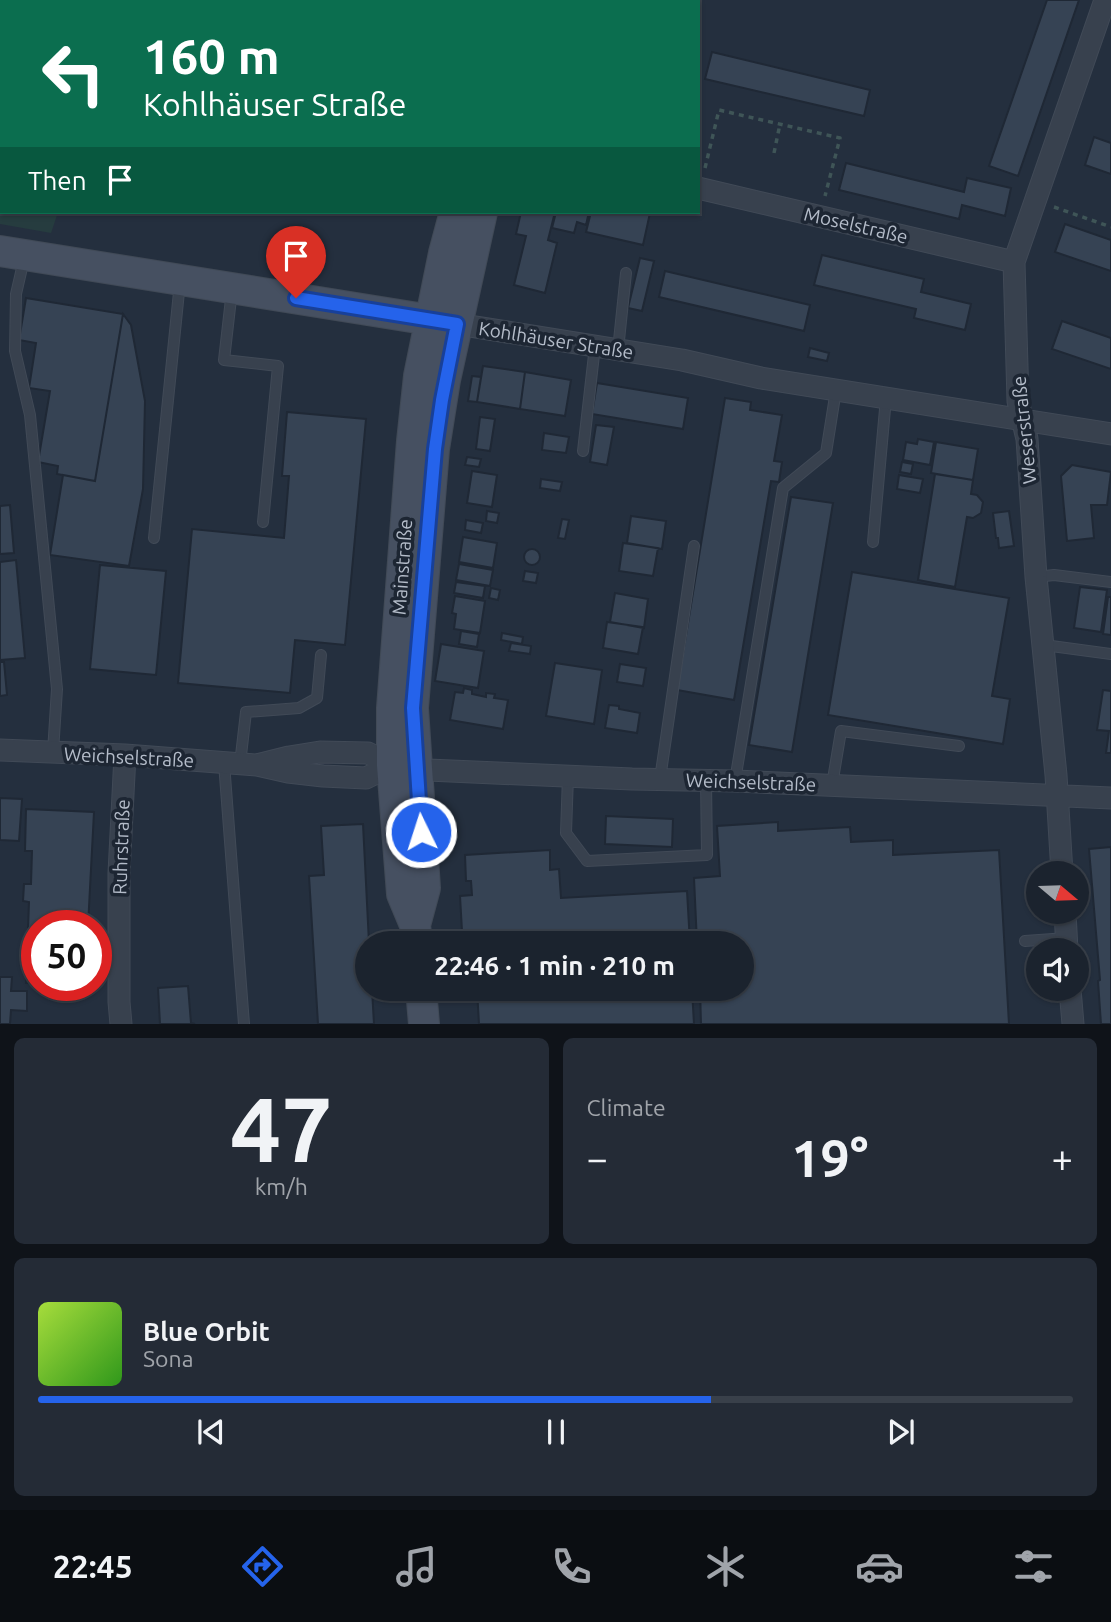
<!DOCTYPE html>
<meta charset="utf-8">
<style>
:root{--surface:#1b232e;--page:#242b36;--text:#f1f3f6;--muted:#a0a4aa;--line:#39404a;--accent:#2563eb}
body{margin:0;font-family:Ubuntu,sans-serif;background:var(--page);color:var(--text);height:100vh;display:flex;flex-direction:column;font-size:26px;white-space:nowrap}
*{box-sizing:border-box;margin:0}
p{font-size:23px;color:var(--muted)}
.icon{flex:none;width:38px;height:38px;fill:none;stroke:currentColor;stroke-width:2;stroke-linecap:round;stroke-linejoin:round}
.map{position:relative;height:1024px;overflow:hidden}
.sheet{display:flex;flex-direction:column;gap:14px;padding:14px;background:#0f1319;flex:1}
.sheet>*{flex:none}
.banner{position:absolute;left:0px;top:0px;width:700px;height:214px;box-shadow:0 2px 5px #0004,0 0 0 2px var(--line);background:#0b6e4f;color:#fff;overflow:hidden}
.needle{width:46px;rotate:109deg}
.tools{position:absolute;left:1026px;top:861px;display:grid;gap:14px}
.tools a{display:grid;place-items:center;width:63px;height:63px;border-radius:50%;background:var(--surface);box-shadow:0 2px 5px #0004,0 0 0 2px var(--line);font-size:35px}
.speed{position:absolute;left:21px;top:910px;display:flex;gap:14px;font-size:35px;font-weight:700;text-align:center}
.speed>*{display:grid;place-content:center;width:91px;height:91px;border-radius:50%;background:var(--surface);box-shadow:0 2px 5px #0004,0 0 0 2px var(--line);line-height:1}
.speed .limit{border:10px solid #d22;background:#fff;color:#111}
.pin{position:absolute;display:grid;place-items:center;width:60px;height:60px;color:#fff;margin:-72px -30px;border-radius:50% 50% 50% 0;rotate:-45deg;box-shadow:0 0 7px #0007}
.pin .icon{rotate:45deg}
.me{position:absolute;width:77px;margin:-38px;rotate:356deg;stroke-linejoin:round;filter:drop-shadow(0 0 5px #0008)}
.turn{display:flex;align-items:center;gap:24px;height:147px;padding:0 28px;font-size:32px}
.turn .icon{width:91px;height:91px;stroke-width:2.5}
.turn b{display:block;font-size:49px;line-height:60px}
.then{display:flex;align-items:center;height:66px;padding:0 28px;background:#0003;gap:14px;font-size:26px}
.big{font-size:52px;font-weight:700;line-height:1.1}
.sheet .tile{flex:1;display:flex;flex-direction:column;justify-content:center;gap:10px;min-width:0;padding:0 24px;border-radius:10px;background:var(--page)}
.sheet .dial{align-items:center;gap:0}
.dial b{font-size:91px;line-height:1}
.song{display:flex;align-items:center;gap:21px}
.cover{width:84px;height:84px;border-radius:10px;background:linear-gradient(135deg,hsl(80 70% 55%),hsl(110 70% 35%))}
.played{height:7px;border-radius:4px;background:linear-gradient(90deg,var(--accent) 65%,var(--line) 65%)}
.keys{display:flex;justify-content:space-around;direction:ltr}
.heat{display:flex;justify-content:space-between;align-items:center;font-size:38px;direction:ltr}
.sheet .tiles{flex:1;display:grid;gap:14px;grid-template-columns:1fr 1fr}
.tile:last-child{grid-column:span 2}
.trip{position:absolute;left:355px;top:931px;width:399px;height:70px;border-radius:35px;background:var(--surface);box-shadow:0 2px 5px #0004,0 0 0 2px var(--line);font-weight:700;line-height:70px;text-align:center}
.tabs{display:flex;height:112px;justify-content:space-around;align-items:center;background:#0b0e12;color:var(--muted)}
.tabs .icon{width:49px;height:49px}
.tabs .selected{color:var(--accent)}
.tabs b{font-size:32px;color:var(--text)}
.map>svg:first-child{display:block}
.green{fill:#263c3f}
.building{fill:#364354;stroke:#1f2835;stroke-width:2}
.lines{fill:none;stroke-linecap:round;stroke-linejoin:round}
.lane-casing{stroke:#414a57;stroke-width:12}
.street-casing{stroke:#414a57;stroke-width:23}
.secondary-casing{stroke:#414a57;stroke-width:32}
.path{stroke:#3f5557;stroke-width:3.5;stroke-dasharray:5 5;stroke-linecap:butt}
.lane{stroke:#38414e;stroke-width:10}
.street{stroke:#38414e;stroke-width:21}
.secondary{stroke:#465061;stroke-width:30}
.route-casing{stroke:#184099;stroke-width:18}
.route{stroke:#2563eb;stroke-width:12}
.labels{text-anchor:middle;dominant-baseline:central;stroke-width:7;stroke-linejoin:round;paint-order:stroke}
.street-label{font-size:19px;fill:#b4bcc9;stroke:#1d2633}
</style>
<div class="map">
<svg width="1111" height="1024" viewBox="0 0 1111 1024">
<rect width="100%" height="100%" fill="#242f3e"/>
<path class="green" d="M0 0H128V2H2V212H58L51 233 0 224Z"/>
<path class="building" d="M353 0H453L460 2H352Z
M1047 0H1079L1018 176 989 166Z
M712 52 870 90 864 116 705 79Z
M1094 137 1111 143V174L1085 165Z
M846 163 964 192 967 178 1011 188 1005 216 962 205 959 219 839 190Z
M521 212H555L548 240 557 243 545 293 514 285 526 236 516 234Z
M556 212H589L586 225 577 222 574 233 552 228Z
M591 212 650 213 643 245 586 232Z
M1065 224 1111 240V271L1055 252Z
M822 255 924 279 921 292 971 304 965 330 914 318 916 309 814 285Z
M640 258 654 261 642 311 628 308Z
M665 271 810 305 804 331 659 297Z
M26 298 123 314 95 481 57 474 58 466 38 462 50 391 29 388 36 343 19 340Z
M123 314 131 325 145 401 143 489 129 566 50 555 63 475 95 481Z
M1062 321 1111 338V369L1052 349Z
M810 348 829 353 827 361 808 357Z
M483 366 525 372 520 409 477 402Z
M525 372 571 380 565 416 520 409Z
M472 376 481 377 477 402 468 401Z
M597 383 688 398 683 429 592 414Z
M725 398 751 402 750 410 782 415 774 461 782 462 779 482 771 481 734 700 677 690Z
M287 412 366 419 345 645 295 640 290 693 178 683 192 529 284 538 289 476H282Z
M480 417 495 419 490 451 476 449Z
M596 425 614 427 607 465 590 462Z
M544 433 569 437 566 453 542 450Z
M918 439 934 442 930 465 903 460 906 442 917 444Z
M936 442 978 449 973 480 931 473Z
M467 457 481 459 479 467 465 465Z
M902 462 913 464 911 474 900 472Z
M1072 465 1111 472 1107 505H1091L1094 538 1067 541 1061 476Z
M472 471 497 475 492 507 467 503Z
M935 474 973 480 971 494 977 495 983 502 981 513 973 518 967 517 955 587 918 580Z
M899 475 923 479 920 493 897 489Z
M541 479 562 482 560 491 540 488Z
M791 497 833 503 792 752 749 745Z
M10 505 14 553 0 554V506Z
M487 511 499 513 497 523 486 521Z
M1009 511 1014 546 999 548 998 538H996L993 513Z
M631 516 666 521 662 549 627 543Z
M562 519 569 520 565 539 558 538Z
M466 520 483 523 481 533 465 530Z
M463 537 497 543 493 568 459 562Z
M623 543 658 548 653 576 619 571Z
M524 557a8 8 0 1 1 16 0a8 8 0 1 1-16 0Z
M16 560 25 658 0 660V562Z
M459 564 493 570 490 586 456 580Z
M100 565 166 571 156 675 90 669Z
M525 571 538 573 536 583 523 581Z
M852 572 1009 598 992 696 1010 699 1003 744 828 715Z
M456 582 485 586 483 598 454 593Z
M1080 587 1107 590 1101 632 1074 628Z
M491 588 500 590 498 600 489 598Z
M615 593 648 599 644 628 610 622Z
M455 596 485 601 480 633 454 629 456 614 452 613Z
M1108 597H1111V635L1103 634Z
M607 622 643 627 638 654 603 648Z
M461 631 479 634 477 647 459 644Z
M502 633 523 637 522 644 501 640Z
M511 643 531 646 530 654 509 651Z
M441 644 484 651 478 688 435 681Z
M0 662H4L7 695 0 696Z
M555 663 602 670 594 724 546 716Z
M620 664 646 668 643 686 617 682Z
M464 688 472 690V694L486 697V693L495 694 494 698 508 700 503 729 450 720 455 692 463 693Z
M1103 690 1111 691V753H1106L1109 731 1097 730Z
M609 705 619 706V709L640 713 637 733 605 728Z
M0 798 22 799 19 841 0 840Z
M26 809 94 812 88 926H37V983H26L29 902 23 901 24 884H31L32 851H25Z
M606 816 673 819 672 847 605 844Z
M778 822V831L850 827 851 842 893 840V855L999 850 1009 1024H701L700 989H742V943H697L694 878 720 876 717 826Z
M363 824 369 943H368V989H372L374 1024H318L309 876 324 875 321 826Z
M1111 847V1024H1101L1098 981 1100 980 1089 849Z
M550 850V870L559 869 561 898 687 891 690 943H474V930L462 931 460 896 472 895 471 881H466L465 855Z
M0 977H12L11 991H27V1011L11 1010 10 1024H0Z
M188 986 191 1023 195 1024H160L158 988Z
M477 989H692L694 1024H479Z"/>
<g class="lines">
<g class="lane-casing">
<path id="lane" d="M25 255 16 294 15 351 30 415 57 689 53 752
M232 290 224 360 278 366 263 522
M618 350 626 273
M583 451 595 346
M154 538 180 282
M873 542 886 398
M1036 577 1054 575 1111 582
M1044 645 1111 654
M224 763 244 1024
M240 764 246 712 299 708 317 698 321 655
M568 776 566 833 587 861 707 855 706 780
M660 779 694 546
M735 781 783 488 826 453 836 390
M832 785 841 731 959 746
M1025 941 1067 938"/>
</g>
<g class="street-casing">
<path id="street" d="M698 188 1014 262
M457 324 682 360 761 378 1111 434
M0 750 125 755 257 765 288 772 323 776 366 778 392 765
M257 765 289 757 320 752 368 753 392 765 428 770 632 779 735 781 1111 798
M1062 873 1056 775 1036 577 1027 439 1018 401 1014 262 1105 0
M1065 912 1067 950
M1070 989 1073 1024
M121 1024 119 1002V873L125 755"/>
</g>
<g class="secondary-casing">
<path id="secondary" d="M531 2V0
M0 251 449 323
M415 925 425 888 413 708 434 449 445 380 482 212
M417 943 415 925 402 894 392 765V708L412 441 419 376 444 253 455 212
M421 989 424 1024"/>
</g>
<path class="path" d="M774 153 780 124
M705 168 719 110 840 138 825 196
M1054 207 1111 227"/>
<use href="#lane" class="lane"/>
<use href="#street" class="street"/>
<use href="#secondary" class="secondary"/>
</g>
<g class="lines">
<g class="route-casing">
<path id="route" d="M296 298 457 324 442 400 435 449 413 708 421 832"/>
</g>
<use href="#route" class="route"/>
</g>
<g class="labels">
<g class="street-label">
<text transform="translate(856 225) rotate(13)">Moselstraße</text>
<text transform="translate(556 340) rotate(9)">Kohlhäuser Straße</text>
<text transform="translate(1024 430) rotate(-96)">Weserstraße</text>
<text transform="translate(402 567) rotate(-86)">Mainstraße</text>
<text transform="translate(129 757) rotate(3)">Weichselstraße</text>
<text transform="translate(751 782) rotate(2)">Weichselstraße</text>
<text transform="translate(121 847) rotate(-88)">Ruhrstraße</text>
</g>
</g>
</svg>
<div class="tools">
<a><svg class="needle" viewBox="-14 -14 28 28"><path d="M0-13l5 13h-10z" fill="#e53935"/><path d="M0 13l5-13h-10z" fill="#a0a4aa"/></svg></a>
<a><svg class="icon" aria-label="sound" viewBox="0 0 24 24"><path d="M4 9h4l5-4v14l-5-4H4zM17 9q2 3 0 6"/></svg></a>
</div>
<div class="speed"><div class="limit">50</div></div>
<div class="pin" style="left:296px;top:298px;background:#d93025"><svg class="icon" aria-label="arrive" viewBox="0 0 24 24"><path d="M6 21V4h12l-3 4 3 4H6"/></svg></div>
<svg class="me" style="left:421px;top:832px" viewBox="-20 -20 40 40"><circle r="17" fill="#2563eb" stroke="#fff" stroke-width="3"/><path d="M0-11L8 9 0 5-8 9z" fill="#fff"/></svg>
<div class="trip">22:46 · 1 min · 210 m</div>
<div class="banner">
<div class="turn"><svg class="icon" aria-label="left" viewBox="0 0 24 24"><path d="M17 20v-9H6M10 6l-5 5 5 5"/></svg><div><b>160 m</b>Kohlhäuser Straße</div></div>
<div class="then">Then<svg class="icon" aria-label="arrive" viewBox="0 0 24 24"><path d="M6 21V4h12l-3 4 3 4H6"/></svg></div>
</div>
</div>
<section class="sheet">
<div class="tiles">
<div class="tile dial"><b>47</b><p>km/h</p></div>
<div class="tile"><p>Climate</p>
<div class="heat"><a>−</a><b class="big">19°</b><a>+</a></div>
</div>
<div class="tile">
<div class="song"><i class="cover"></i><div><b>Blue Orbit</b><p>Sona</p></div></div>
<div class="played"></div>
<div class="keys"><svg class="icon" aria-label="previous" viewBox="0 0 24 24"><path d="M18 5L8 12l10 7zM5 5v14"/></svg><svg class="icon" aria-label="pause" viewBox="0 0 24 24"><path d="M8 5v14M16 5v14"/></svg><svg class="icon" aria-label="next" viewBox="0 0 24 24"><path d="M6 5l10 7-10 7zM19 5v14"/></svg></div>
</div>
</div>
</section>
<nav class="tabs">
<b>22:45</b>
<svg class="icon selected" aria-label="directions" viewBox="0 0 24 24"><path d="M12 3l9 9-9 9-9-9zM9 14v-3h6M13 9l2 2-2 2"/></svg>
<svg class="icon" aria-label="music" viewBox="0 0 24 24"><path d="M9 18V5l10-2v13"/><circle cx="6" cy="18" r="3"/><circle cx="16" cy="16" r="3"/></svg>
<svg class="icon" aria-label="phone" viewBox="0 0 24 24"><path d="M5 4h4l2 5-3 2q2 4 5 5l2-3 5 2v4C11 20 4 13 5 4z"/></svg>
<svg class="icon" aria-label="climate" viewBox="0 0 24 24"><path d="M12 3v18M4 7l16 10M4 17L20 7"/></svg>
<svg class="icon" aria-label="car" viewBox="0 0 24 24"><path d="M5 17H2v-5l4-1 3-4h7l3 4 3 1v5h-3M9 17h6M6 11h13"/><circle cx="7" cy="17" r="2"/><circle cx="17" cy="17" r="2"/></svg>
<svg class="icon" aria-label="filters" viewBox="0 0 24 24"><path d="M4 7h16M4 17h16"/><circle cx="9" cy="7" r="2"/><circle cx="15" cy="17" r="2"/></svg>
</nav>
